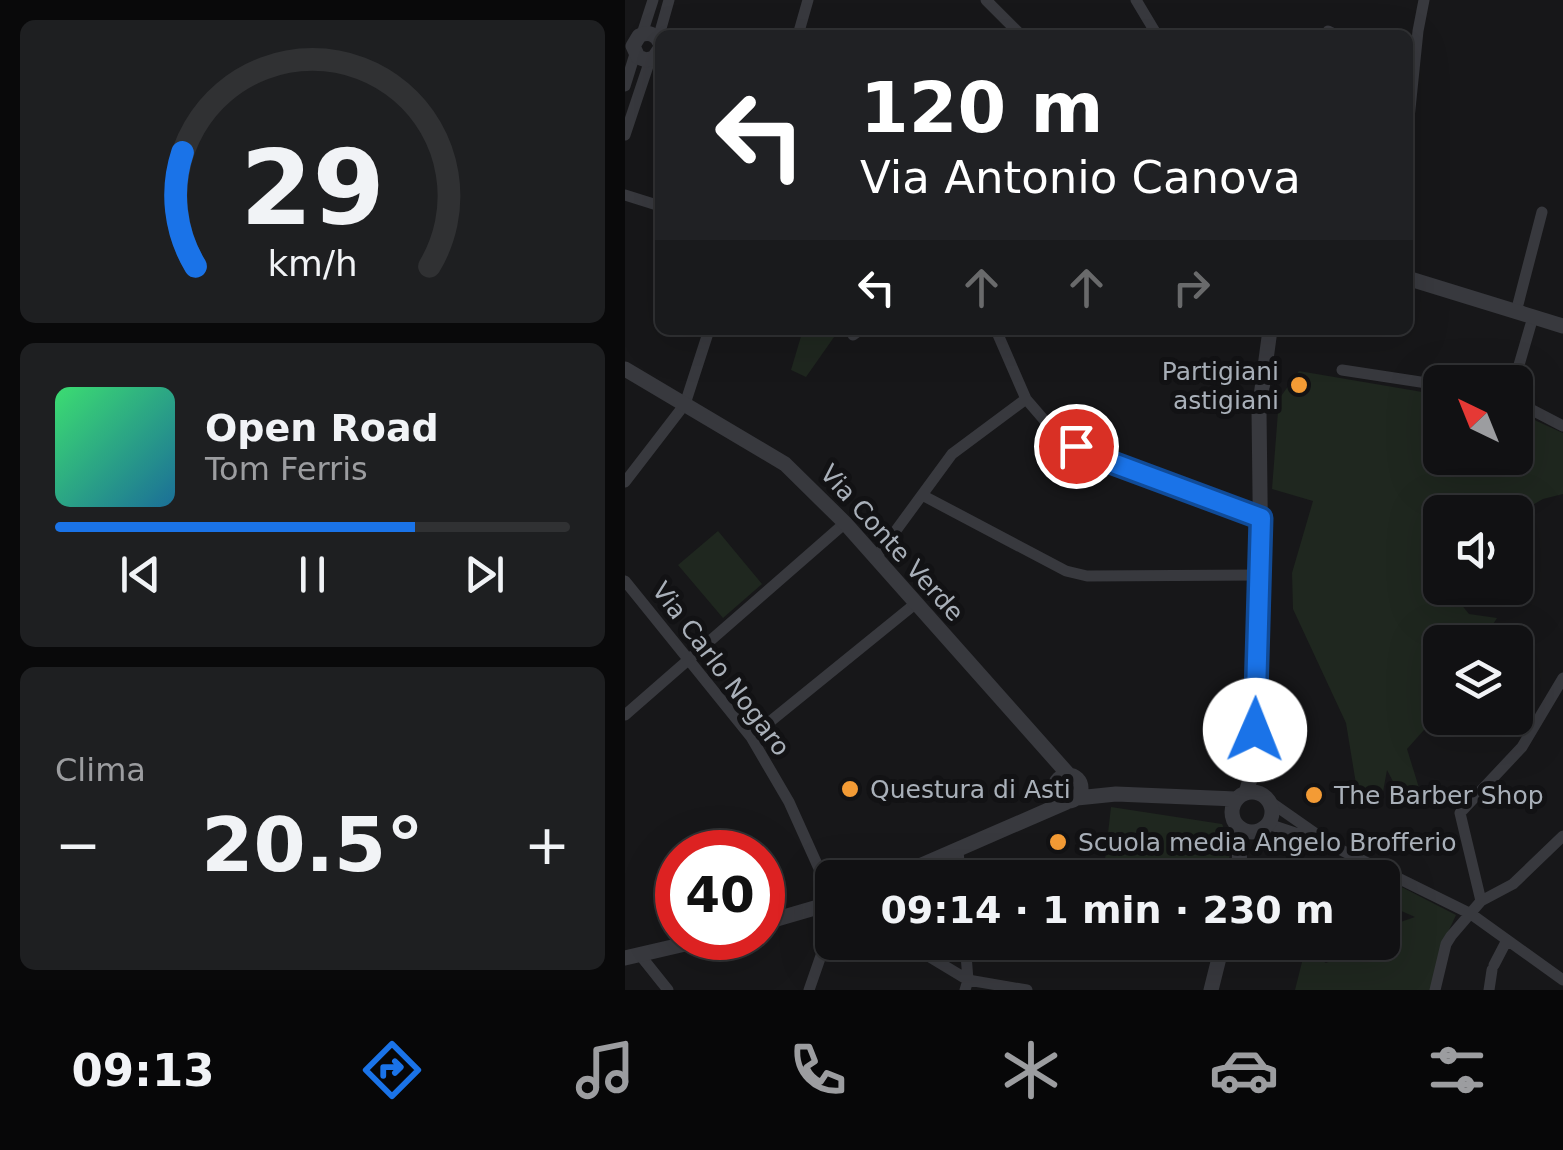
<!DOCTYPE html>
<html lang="it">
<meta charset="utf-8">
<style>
:root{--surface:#111113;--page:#1e1f21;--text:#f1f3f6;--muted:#9c9da0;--line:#303133;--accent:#1a73e8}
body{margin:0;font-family:"DejaVu Sans",sans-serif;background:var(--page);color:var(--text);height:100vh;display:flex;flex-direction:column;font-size:38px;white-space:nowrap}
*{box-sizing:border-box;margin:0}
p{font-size:32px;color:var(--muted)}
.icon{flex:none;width:55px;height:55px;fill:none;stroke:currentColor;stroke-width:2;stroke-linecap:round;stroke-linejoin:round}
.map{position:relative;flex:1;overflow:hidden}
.drawer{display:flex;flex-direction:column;gap:20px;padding:20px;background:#09090a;width:625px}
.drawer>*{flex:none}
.hud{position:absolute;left:30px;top:30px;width:758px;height:305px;border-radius:15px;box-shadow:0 10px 40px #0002,0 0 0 2px var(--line);background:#202124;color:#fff;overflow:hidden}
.needle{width:65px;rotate:317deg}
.buttons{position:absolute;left:798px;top:365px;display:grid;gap:20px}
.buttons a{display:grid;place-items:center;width:110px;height:110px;border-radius:15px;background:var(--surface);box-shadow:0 10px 40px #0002,0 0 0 2px var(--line);font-size:50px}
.speed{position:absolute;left:30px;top:830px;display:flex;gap:20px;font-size:50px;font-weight:700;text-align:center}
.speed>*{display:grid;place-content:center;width:130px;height:130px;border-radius:50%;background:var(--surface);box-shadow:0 10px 40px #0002,0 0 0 2px var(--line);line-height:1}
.speed .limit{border:15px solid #d22;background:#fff;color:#111}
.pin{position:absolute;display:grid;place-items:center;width:85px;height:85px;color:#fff;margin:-42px;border:5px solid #fff;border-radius:50%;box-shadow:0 2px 10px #0007}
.me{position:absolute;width:110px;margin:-55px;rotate:1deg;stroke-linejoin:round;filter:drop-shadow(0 0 8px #0008)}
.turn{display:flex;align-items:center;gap:35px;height:210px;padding:0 40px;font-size:45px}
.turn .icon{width:130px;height:130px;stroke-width:2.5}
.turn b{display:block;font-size:70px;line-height:85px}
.lanes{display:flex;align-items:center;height:95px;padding:0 40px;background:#0003;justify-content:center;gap:50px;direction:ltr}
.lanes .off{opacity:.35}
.big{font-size:75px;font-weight:800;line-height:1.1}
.drawer .card{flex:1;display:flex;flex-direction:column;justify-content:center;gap:15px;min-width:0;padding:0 35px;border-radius:15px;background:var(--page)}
.drawer .dial{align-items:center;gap:0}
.dial svg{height:260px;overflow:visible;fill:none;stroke:var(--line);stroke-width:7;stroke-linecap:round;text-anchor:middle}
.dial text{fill:var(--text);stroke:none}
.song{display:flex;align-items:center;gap:30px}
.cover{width:120px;height:120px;border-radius:15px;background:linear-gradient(135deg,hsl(140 70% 55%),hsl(200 70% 35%))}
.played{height:10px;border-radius:5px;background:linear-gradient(90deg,var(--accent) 70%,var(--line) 70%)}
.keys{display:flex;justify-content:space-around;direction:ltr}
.heat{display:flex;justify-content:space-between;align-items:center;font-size:55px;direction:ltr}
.trip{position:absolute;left:190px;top:860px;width:585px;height:100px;border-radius:15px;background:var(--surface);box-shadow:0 10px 40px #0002,0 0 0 2px var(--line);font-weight:800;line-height:100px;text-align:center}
.dock{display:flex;height:160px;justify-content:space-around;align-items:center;background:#070708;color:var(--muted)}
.dock .icon{width:70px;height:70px}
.dock .active{color:var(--accent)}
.dock b{font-size:45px;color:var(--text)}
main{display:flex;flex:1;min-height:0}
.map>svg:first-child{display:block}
.green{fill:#1f271f}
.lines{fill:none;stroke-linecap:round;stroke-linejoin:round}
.minor{stroke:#38393e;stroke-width:11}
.tertiary{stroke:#38393e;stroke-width:15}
.route-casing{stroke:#114b97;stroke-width:25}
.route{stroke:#1a73e8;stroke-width:18}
.poi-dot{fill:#f39b35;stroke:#121214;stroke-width:4}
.labels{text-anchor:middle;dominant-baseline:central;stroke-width:10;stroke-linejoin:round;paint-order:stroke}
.poi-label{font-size:25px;fill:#a9b0b9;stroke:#121214;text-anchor:start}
.street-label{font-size:25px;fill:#a9b0b9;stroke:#121214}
</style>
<main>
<section class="drawer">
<div class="card dial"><svg viewBox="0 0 100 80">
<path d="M14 69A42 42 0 1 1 86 69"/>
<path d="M14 69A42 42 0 0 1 10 34" stroke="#1a73e8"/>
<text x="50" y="56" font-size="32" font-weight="700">29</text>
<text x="50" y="72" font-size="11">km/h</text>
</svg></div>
<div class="card">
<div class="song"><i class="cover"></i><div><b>Open Road</b><p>Tom Ferris</p></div></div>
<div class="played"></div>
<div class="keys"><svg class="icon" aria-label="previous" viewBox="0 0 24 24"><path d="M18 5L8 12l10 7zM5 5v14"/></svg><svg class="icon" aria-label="pause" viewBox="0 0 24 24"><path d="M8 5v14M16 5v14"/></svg><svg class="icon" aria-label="next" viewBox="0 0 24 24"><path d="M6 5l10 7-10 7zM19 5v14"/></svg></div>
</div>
<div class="card"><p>Clima</p>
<div class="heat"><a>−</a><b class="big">20.5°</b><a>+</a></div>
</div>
</section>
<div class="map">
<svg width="938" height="990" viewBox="0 0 938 990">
<rect width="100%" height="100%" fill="#171719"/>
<path class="green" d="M176 330H214L181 377 166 370 177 333Z
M674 371 815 395V458H890V411L938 433V494L918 499 890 515V512H815V563L808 568 815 578V588H823L844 614 872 618 857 642H815V712L782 749 799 804 773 791 762 770 756 803 732 790 721 723 668 609 667 573 688 501 647 489 654 399Z
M93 531 137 584 98 618 53 565Z
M486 807 597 824 607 847 599 877H478Z
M730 863 831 915 818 943 806 990H670L680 950 701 963 721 954 730 943 758 942V928L790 917 758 903V878L726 877Z"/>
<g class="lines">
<path class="minor" d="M361 0 396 35
M511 0 532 35
M703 31 711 35
M17 34 28 0
M173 35 183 0
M33 39 44 0
M0 86 10 54
M0 135 25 60
M782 138 793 31 799 0
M0 195 35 206
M891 312 917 212
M371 330 401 399 433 436 469 456 636 518
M228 335 235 330
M717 370 815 385
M889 382 908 317
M890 401 938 426
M0 482 60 404 84 330
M297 495 441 571 462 576 636 575
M250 559 327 454 401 399
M0 581 126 737 164 802 205 893
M0 715 220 523
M126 737 290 604
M644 801 694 836
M643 824 706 845 846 914 938 980
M333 849 335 878
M856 901 835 813 897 747 938 678
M280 942 343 980 402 990
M340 942 343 980 340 990
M15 955 43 990
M869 965 882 940
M184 990 208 921
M810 990 821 944 826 936 856 901 888 884 938 836
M864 990 867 970"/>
<path class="tertiary" d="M35 43C31 34 23 31 14 36L8 46 13 57 21 60 29 58 35 49
M782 278 938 326
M0 369 160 464 220 523 443 774
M430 788a13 13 0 1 1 26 0a13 13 0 1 1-26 0Z
M607 812a20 20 0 1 1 40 0a20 20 0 1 1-40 0Z
M621 793 630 762 636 575 634 411 645 330
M452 798 491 794 611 799
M267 878 444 801
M614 878 615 829
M208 892 200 905 208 916
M138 923 200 905
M0 958 86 938
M586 990 598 942"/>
</g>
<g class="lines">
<g class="route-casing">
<path id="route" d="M451 446 469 456 636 518 630 730"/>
</g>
<use href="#route" class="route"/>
</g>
<g class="poi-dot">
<circle cx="674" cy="385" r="10"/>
<circle cx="225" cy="789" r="10"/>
<circle cx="689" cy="795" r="10"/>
<circle cx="433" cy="842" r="10"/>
</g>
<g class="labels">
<g class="poi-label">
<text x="654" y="371" text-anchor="end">Partigiani<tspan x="654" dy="29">astigiani</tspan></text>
<text x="245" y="789">Questura di Asti</text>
<text x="709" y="795">The Barber Shop</text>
<text x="453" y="842">Scuola media Angelo Brofferio</text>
</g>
<g class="street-label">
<text transform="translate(267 543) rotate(48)">Via Conte Verde</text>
<text transform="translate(96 669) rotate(53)">Via Carlo Nogaro</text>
</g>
</g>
</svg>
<div class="buttons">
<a><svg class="needle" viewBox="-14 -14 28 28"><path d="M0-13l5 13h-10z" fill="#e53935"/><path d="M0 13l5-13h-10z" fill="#9c9da0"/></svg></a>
<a><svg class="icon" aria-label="sound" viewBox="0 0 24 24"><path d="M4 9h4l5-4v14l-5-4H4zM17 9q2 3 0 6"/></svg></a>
<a><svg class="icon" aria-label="layers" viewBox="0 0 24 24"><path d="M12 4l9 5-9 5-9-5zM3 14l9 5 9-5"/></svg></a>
</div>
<div class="speed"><div class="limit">40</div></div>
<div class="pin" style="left:451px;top:446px;background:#d93025"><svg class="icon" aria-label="arrive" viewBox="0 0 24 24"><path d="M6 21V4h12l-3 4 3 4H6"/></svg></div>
<svg class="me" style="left:630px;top:730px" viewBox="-20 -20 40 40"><circle r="19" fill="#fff"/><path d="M0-13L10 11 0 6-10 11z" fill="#1a73e8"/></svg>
<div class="trip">09:14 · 1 min · 230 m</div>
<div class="hud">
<div class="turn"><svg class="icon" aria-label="left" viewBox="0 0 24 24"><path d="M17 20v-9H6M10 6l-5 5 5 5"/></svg><div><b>120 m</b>Via Antonio Canova</div></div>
<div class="lanes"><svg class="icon" aria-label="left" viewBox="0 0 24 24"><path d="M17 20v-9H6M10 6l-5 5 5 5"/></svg><svg class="icon off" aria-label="ahead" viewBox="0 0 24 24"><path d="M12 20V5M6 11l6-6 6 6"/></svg><svg class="icon off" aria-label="ahead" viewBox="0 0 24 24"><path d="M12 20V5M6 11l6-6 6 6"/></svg><svg class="icon off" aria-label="right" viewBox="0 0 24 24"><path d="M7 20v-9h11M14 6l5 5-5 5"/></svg></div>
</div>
</div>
</main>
<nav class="dock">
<b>09:13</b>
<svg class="icon active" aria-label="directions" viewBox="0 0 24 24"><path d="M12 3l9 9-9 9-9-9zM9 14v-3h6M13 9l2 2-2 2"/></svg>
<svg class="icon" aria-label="music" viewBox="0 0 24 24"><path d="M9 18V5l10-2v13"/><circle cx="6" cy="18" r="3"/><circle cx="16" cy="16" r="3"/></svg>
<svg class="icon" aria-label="phone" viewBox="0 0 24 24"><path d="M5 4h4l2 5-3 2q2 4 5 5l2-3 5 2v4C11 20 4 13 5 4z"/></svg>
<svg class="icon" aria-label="climate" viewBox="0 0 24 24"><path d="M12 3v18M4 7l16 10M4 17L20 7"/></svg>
<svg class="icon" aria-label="car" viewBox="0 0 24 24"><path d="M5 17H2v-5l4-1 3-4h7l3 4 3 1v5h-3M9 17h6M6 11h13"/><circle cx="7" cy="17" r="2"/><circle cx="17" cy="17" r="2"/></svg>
<svg class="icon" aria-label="filters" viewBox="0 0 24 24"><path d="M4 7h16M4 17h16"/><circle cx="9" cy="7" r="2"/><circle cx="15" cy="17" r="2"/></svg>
</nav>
